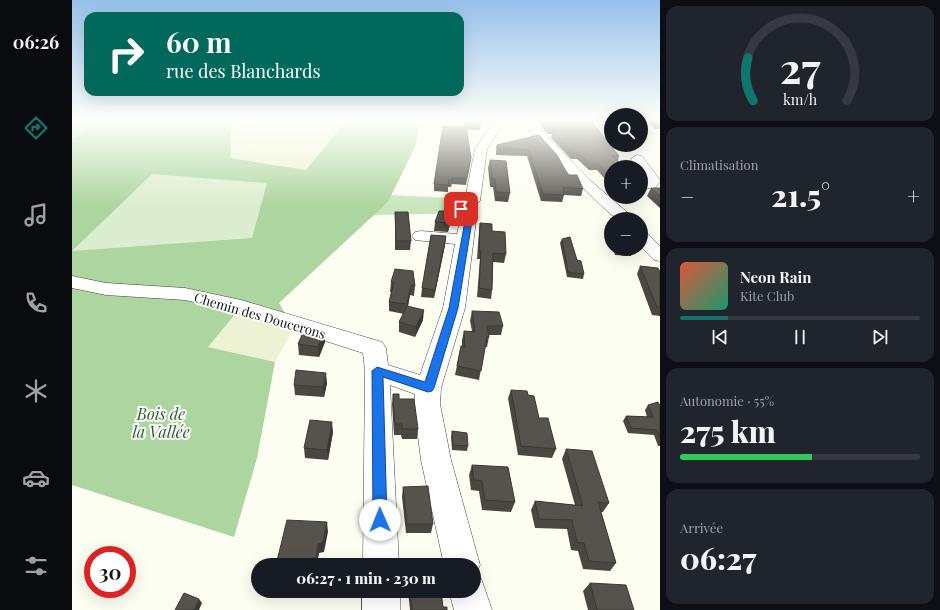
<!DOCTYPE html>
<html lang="fr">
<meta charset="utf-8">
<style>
:root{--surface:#171b24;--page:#20242c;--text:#f1f3f6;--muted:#9ea1a6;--line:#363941;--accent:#0f766e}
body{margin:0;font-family:"Playfair Display",serif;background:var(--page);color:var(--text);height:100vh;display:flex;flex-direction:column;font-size:15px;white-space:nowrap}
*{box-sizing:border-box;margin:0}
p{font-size:13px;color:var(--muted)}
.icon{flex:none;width:22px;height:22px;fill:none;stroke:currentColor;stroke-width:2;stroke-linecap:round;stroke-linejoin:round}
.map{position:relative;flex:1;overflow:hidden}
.drawer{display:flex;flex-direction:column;gap:6px;padding:6px;background:#0d0f14;width:280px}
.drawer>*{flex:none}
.banner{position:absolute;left:12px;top:12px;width:380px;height:84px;border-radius:12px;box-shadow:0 4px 16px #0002;background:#00695c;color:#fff;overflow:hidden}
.fabs{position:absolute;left:532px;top:108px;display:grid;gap:8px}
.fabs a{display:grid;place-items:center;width:44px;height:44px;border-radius:50%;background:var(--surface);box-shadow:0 4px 16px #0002;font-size:20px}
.speed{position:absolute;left:12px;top:546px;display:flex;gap:8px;font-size:20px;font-weight:700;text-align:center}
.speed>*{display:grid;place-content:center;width:52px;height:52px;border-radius:50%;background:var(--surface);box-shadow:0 4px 16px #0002;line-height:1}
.speed .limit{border:6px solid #d22;background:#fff;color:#111}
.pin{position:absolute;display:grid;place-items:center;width:34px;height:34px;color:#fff;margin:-17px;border-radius:8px;box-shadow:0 2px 6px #0006}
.me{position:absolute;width:44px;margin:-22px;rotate:359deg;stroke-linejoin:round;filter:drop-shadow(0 0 3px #0008)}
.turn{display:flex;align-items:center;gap:14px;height:84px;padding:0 16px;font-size:18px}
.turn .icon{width:52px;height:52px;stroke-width:2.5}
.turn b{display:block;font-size:28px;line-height:34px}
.big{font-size:30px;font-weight:800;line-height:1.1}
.drawer .widget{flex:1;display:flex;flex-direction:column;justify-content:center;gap:6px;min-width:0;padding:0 14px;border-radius:12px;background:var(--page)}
.drawer .dial{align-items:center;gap:0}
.dial svg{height:104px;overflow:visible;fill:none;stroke:var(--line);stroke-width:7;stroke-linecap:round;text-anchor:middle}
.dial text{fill:var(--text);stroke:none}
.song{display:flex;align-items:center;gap:12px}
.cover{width:48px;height:48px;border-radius:6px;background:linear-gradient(135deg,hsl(10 70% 55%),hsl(160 70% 35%))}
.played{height:4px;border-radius:2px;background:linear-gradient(90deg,var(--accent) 20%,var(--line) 20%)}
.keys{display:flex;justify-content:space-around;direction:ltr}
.heat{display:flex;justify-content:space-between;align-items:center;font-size:22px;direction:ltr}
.charge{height:6px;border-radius:3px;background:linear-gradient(90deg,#34c759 55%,var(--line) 0)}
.trip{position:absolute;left:179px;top:558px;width:230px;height:40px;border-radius:20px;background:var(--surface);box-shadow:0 4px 16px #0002;font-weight:800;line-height:40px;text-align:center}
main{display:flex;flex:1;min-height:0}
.tab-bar{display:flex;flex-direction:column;width:72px;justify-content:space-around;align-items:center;background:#090b0e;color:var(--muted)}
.tab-bar .icon{width:28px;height:28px}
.tab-bar .current{color:var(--accent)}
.tab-bar b{font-size:18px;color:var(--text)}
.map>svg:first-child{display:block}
.farmland{fill:#eef2d4}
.green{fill:#cae5be}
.forest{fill:#acd59f}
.pitch{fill:#dcedcf}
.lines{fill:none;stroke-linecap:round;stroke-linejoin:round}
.minor-casing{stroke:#424242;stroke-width:1}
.minor{fill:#fff;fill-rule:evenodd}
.wall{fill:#4a4741}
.shaded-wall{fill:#3c3935}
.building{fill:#56524c;stroke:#3c3935}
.route{fill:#1a73e8;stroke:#114b97}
.labels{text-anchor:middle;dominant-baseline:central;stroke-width:4;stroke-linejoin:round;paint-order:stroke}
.street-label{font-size:13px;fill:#0f0f0f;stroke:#fff}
.near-park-label{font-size:16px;font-style:italic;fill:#256125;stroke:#fff}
</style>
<main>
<nav class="tab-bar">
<b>06:26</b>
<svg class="icon current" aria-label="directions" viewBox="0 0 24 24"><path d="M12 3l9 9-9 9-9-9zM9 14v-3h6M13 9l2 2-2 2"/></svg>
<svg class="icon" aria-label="music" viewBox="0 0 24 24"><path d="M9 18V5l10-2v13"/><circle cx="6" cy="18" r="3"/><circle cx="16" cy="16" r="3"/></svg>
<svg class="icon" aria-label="phone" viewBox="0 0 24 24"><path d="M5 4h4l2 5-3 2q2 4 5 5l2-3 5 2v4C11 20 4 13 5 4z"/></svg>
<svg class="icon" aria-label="climate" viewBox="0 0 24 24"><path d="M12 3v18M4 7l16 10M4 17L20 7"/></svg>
<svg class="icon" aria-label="car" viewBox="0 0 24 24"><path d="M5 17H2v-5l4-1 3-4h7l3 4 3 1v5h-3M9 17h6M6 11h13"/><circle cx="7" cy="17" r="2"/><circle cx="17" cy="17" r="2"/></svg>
<svg class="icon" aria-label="filters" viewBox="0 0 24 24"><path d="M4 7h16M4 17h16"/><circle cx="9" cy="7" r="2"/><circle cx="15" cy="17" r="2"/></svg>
</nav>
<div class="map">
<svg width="588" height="610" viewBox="0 0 588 610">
<rect width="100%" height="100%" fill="#fdfef2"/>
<path class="farmland" d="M163 121H274L234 170 159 158 158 133Z
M165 312 222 328 203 362 136 347Z"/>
<path class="green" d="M0 121H25L0 139Z
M319 195 401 199 389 209 380 208 379 212 361 214 301 215 316 202Z"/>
<path class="forest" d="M25 121H163L158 133 159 158 234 170 274 121H347L344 145 316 202 207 303 222 328 165 312 136 347 203 362 185 458 162 537 0 485V139Z"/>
<path class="pitch" d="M80 174 195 183 180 238 0 251Z"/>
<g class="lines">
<g class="minor-casing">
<path id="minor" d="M422 121H433L415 149 408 201 397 210 404 221 393 308 369 388 368 404 379 460 408 565 403 576 409 578 420 610H382L377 591H402V565H372L349 460 342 404 343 394 318 385 327 565H291L293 371 291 353 157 310 113 300 34 295 0 288V276L34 283 113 288 169 300 310 342 314 348 316 365 348 375 371 308 383 244 343 240 340 236 343 232 349 231 385 234 388 221 381 209 393 199 403 149Z
M449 121H460L520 182 563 219H545L536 212 498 175Z
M565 155 570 156 588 180V182L583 188 569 189V181H574L569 173V167H564L559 159Z
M569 232 575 233 588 246V261L582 260 569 247Z
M290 591H328V610H290Z"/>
</g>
<use href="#minor" class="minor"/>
</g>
<path class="wall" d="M394 121 409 126 408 130H395L399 158 394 185 380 184 379 187H376V192L362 191V184L393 127Z
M468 121H519L547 156 546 161 539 167V179H533L525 170H517L505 159H499L479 138 480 134H475L473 132Z
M575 121H588V129H583Z
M467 135 496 175 511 189 509 196 492 195 490 202 469 201 455 156 424 155V151L425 145Z
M418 160 438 193 436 202 423 201 421 187H418L416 168Z
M579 188H588V208L575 196Z
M323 212 339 241 338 250H323Z
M379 220 376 232 362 231 363 222Z
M408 223 420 231 434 254 432 263 421 262 420 290 419 299 405 297 408 259H405L407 231Z
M374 236 373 245 362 298 349 297 350 288Z
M490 239 505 260 512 274 511 279 495 277 488 243Z
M541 249H562L559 256 543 255Z
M568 266 588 272V316L580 315 565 274Z
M319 282 343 286 342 296 338 295 336 307 351 320 343 337 327 332V322L332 314 317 311V302L319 292H318Z
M400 311 431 326 429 335H417V337L415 347H413L407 380 383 375 389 346H390V340L392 331H400L398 321Z
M252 332 253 342 247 357 227 355 226 344Z
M255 383 252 397 223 395 222 385Z
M439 390 456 395 467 418 484 449 480 458 446 455 436 398Z
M321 394 327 399 346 429 345 439H330L329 435H322L320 404Z
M576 405 588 406V446H586L582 435 556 433 551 421 554 416 575 417 573 410Z
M380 431 396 446 395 451 380 450 379 437Z
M261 432 256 460 233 458 232 448Z
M494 449 537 503 531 512H529L544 563 538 571 511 569 506 551 499 550 495 529 463 528 459 510 463 501 503 505 490 459Z
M400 465 443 502 439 512 410 510 407 491 399 490 397 475Z
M331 487 361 524 359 533H334L330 497Z
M518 583 562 610H516L511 591Z
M201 591H236V593L202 592Z
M336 591H369L371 607 375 610H338Z"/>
<path class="shaded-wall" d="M380 211 379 220 376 232 377 223Z
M374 236 373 245 362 298 363 290Z
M339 285 338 295 334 314 335 304Z
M352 310 351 320 343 337 344 327Z
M252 332 253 342 247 357 246 347Z
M254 373 255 383 252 397 251 387Z
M260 422 261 432 256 460 255 450Z
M255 522 256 532 252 552 247 553 245 565H243L246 544Z
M127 599 130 603 127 610H122Z"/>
<path class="building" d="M394 121H409V126L393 125Z
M471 121H519L547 156H540L552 167H539V173H535L527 164H518L507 153H501L480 133 492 130 476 129 474 126Z
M580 121H588V125H584Z
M371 126 394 127 399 158 395 178H380V180H376L377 185 362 184Z
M467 135 485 155 496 175H505L511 189 491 187 492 195 471 194 457 150 425 148V145Z
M418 160 434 161 438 193 424 192 423 179H420Z
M579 188H588V196Z
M367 211H380L377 223 363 222Z
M323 212H336L339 241H324Z
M408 223 420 224V231L433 232 434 254 421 253 420 290 407 288 409 251H407Z
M359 235 374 236 363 290 350 288Z
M498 237 505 260 509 261 512 274 496 272 490 239Z
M568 266 586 268 588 272V307H585Z
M323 269 341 271 343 286 339 285 335 304 317 302 322 283 319 282Z
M335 306 352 310 344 327 327 322Z
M400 311 427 312 431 326H415L417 337H415L409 371 385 366 389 346 393 347 392 331 403 332Z
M234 326 252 332 246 347 226 344Z
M224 370 254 373 251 387 222 385Z
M439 390 455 391 456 395 462 396 467 418H476L484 449 449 446Z
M321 394H327V399H342L346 429H330V424H323Z
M586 402 588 406V437L585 430 559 428 554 416 581 417 576 405Z
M238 420 260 422 255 450 232 448Z
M380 431 395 433 396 446 381 445Z
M494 449 520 451 537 503 526 502 544 563 517 561 512 543 505 542 500 520 467 519 463 501 511 506Z
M400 465 436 467 443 502 413 500 410 481 402 480Z
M356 486 361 524H335L331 487Z
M215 520 255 522 251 542 246 544 243 565H204Z
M518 583 554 585 562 610H525Z
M338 591H369L371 607H375V610H340Z
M112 593 127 599 122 610H103Z"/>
<linearGradient id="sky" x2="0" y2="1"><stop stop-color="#96c0eb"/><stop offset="0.58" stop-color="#fefff9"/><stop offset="1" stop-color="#fefff9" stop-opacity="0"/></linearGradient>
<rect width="588" height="207" fill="url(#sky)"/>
<path class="route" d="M389 207 391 208 400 221 386 308 362 388 360 391 356 392 311 377 315 520 313 525 308 527 303 525 301 520 300 371 305 367 353 382 377 308 393 221 385 209Z"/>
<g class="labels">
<g class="street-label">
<text transform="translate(188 315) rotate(16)">Chemin des Doucerons</text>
</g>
<g class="near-park-label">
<text x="89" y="413">Bois de<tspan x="89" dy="18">la Vallée</tspan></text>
</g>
</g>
</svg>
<div class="fabs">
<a><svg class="icon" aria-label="search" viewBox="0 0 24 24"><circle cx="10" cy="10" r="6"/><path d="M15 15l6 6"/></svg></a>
<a>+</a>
<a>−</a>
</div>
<div class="speed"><div class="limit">30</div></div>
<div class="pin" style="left:389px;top:209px;background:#d93025"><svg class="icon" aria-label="arrive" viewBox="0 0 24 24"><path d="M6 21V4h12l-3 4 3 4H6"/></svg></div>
<svg class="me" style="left:308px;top:520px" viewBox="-20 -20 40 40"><circle r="19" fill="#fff"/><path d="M0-13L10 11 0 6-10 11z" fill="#1a73e8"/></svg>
<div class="trip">06:27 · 1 min · 230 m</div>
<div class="banner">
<div class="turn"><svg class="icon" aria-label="right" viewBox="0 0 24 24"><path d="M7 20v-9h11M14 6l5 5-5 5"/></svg><div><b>60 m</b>rue des Blanchards</div></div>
</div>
</div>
<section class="drawer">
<div class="widget dial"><svg viewBox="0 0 100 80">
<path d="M14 69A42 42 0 1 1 86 69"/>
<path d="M14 69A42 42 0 0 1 10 36" stroke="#0f766e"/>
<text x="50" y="56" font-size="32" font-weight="700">27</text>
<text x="50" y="72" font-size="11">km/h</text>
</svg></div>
<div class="widget"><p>Climatisation</p>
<div class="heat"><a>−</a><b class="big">21.5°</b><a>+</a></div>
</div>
<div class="widget">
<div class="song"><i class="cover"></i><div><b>Neon Rain</b><p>Kite Club</p></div></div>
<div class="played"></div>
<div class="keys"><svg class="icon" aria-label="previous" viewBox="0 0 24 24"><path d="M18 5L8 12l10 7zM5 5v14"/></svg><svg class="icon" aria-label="pause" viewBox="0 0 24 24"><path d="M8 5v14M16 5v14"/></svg><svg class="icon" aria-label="next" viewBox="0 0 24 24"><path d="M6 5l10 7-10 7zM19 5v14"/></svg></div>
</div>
<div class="widget"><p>Autonomie · 55%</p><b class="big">275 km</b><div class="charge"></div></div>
<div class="widget"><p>Arrivée</p><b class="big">06:27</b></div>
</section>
</main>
